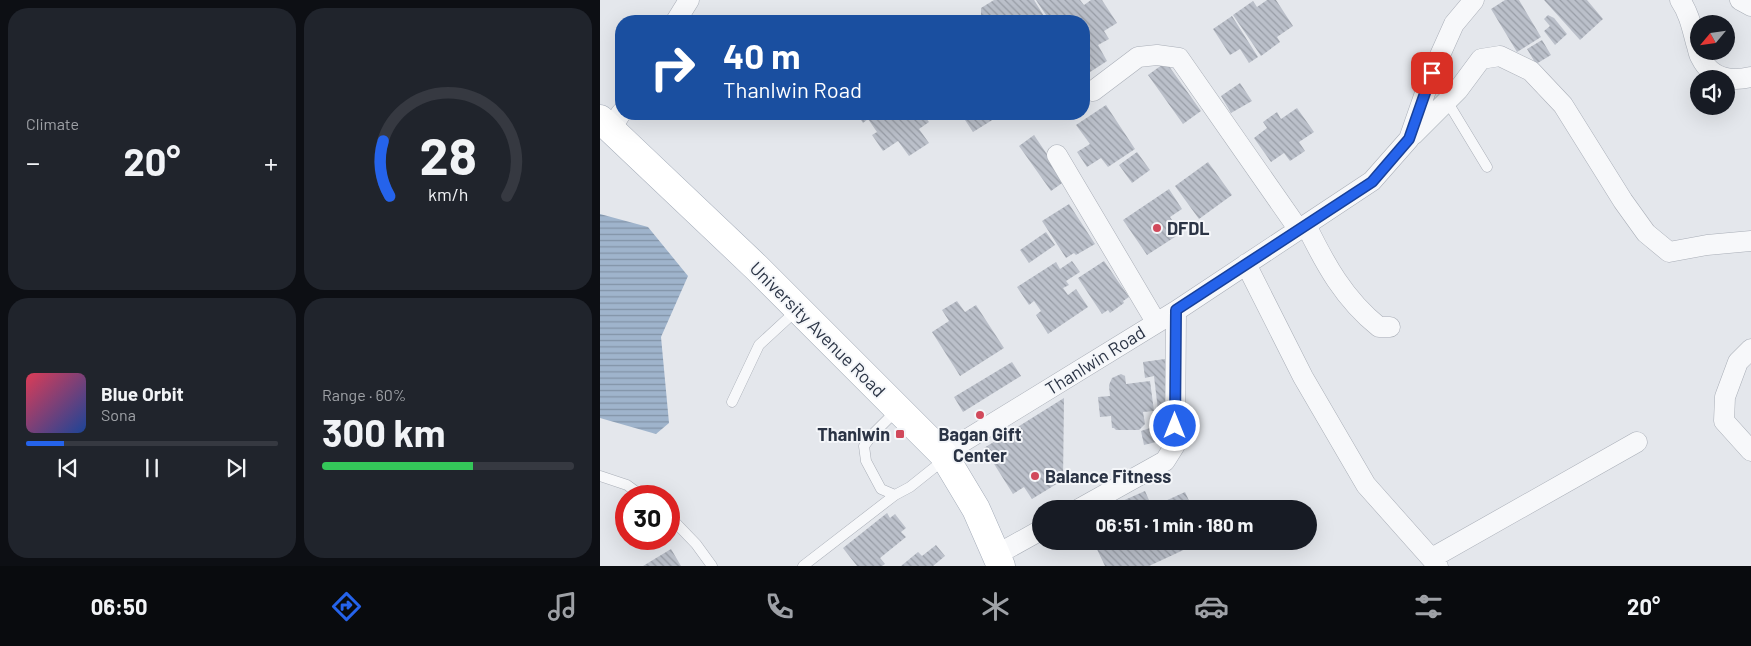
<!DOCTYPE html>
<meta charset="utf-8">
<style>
:root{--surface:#171b24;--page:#20242c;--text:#f1f3f6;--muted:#9ea1a6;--line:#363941;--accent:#2563eb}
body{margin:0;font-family:Barlow,sans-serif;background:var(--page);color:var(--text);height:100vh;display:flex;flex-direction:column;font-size:19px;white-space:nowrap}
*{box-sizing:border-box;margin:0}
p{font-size:16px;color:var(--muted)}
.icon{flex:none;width:28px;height:28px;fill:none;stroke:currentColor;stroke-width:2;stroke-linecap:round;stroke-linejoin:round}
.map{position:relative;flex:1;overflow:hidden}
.panel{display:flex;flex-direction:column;gap:8px;padding:8px;background:#0d0f14;width:600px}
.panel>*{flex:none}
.guide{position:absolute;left:15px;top:15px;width:475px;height:105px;border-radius:20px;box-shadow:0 5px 20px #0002;background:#1a4fa0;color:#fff;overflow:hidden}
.needle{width:32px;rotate:241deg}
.controls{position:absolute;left:1090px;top:15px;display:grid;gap:10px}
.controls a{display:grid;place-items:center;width:45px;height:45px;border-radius:50%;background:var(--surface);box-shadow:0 5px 20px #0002;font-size:25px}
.speed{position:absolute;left:15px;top:485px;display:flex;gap:10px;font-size:25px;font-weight:700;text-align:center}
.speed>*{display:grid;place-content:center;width:65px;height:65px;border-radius:50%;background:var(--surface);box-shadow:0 5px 20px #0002;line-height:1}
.speed .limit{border:8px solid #d22;background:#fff;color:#111}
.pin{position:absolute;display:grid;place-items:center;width:42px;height:42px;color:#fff;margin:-21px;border-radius:10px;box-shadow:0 2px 8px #0006}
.me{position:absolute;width:55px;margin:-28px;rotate:0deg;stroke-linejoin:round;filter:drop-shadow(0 0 4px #0008)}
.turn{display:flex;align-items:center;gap:18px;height:105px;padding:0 25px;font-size:22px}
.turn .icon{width:65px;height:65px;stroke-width:2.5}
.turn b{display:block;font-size:35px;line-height:42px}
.big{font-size:38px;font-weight:700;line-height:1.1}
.panel .tile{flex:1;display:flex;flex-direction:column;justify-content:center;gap:8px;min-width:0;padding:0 18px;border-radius:20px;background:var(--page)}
.panel .dial{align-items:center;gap:0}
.dial svg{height:130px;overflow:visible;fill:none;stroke:var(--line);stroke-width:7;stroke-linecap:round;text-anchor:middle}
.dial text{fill:var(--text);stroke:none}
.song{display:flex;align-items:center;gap:15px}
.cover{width:60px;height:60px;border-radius:8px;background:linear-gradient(135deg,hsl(350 70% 55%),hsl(220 70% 35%))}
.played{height:5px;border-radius:2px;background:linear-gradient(90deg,var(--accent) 15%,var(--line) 15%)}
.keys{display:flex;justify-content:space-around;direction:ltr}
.heat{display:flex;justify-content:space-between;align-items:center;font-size:28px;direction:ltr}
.charge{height:8px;border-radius:4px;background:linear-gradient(90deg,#34c759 60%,var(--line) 0)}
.panel .tiles{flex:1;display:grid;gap:8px;grid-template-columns:repeat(2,1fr)}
.trip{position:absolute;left:432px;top:500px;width:285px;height:50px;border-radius:25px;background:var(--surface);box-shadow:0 5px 20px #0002;font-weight:700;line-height:50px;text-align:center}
.dock{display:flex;height:80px;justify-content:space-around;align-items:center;background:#090b0e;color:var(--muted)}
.dock .icon{width:35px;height:35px}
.dock .current{color:var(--accent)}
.dock b{font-size:22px;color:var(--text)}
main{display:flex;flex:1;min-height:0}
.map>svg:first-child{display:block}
.water{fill:url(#water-rules)}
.building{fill:url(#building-back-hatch)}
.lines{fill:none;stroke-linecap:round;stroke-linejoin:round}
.service-casing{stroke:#a9aeb7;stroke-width:11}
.minor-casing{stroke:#a9aeb7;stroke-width:21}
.primary-casing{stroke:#a3abb8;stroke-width:29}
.service{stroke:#f7f8fa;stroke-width:10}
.minor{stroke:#f7f8fa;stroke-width:20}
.primary{stroke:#fff;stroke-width:28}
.route-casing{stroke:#184099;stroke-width:12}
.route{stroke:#2563eb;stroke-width:9}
.poi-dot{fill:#d1495b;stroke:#f4f6f9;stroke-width:2}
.labels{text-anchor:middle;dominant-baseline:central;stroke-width:4;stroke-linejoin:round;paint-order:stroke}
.poi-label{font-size:18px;font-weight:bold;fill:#2b3445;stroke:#f4f6f9;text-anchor:start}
.street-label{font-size:18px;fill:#2b3445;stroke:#f4f6f9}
</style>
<main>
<section class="panel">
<div class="tiles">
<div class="tile"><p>Climate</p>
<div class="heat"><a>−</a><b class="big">20°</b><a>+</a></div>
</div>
<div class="tile dial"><svg viewBox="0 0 100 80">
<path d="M14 69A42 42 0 1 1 86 69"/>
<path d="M14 69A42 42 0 0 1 10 35" stroke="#2563eb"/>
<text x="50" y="56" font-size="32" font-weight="700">28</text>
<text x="50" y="72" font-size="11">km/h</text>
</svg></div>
<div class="tile">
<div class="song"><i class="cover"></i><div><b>Blue Orbit</b><p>Sona</p></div></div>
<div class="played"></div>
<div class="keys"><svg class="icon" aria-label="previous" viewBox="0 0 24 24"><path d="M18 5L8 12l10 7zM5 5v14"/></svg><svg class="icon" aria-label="pause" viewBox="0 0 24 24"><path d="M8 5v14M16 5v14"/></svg><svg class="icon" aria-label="next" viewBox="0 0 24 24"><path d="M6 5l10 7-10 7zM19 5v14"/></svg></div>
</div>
<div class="tile"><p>Range · 60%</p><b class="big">300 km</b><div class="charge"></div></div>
</div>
</section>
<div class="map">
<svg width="1151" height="566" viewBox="0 0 1151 566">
<defs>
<pattern id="water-rules" width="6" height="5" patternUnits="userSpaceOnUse" patternTransform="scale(1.25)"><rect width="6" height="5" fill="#9fb4cc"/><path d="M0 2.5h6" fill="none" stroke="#8293a7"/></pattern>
<pattern id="building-back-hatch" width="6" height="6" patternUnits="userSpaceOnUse" patternTransform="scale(1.25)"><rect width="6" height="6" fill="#bbc0ca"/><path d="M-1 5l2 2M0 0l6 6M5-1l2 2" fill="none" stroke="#989da6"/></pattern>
</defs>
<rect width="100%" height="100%" fill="#e4e7ec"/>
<path class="water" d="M0 214 48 227 88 276 61 337 69 423 56 434 0 418Z"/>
<path class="building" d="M394 0H434L447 21H381V8Z
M436 0H480L484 5 491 0H502L517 23 504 31 509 39 498 45 507 61 484 76V21H450Z
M667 0H676L693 26 677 37 680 42 661 56 633 15 653 1 657 7Z
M905 0H919L941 37 917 52 891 9Z
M944 0H987L1003 19 980 40Z
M948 15 954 18 967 34 955 45 944 31 950 26 944 19Z
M632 16 658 57 649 63 640 49 630 55 613 29Z
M942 40 951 55 936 64 927 49Z
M566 62 601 111 583 124 548 75Z
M640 83 652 101 631 113 621 96Z
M506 105 535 149 508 167 501 158 487 167 477 152 490 144 476 125Z
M697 108 714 132 699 142 705 151 690 161 684 153 671 162 654 138 667 128 663 122 677 112 681 119Z
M257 114H323L329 122 319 129 329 143 309 156 298 141 283 151 272 135 277 132 268 119 263 123Z
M361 114H402L373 132Z
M434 135 465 181 451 191 419 146Z
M537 152 550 170 532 183 519 165Z
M608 162 632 195 599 219 575 186Z
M569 189 582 209 570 217 581 233 547 255 523 220Z
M469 204 495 244 476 255 474 253 466 258 442 221Z
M446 232 455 245 429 263 420 250Z
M472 261 480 272 466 281 469 285 463 288 468 295 476 289 488 307 448 334 436 315 441 311 434 301 429 305 417 287 456 262 460 269Z
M504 261 529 297 523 301 524 303 510 313 508 310 502 314 478 278Z
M357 301 365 312 376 305 404 348 360 376 332 332 349 321 342 310Z
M565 359 572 408 558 410 554 376 545 378 543 362Z
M412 362 421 376 363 412 354 397Z
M521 374 525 376 526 384 550 381 554 411 543 412 545 424 539 430H516L514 428H512L511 416 500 417 498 397 510 396 509 385 512 378Z
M464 398 463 480 432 499 424 487 413 494 384 448Z
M556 426 560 441 544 445 541 431Z
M545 491 552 507 585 492 593 509H523L520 502Z
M287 513 290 518 295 514 306 528 301 532 306 537 280 558 285 564 282 566H257L243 548Z
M493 541H603L549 566H505Z
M336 545 345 556 333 566H301L318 552 322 556Z
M71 549 81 566H43Z"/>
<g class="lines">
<g class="service-casing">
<path id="service" d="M847 101 887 167
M132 402 159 345 197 310
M297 410 273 434 264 446 266 461 281 489 295 495 310 487 345 459
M0 476 27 485 42 496
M69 516 96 544 112 566
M203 566 295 495"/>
</g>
<g class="minor-casing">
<path id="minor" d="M1080 0C1089 13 1092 28 1096 43 1098 48 1098 54 1101 58 1111 78 1131 82 1151 77
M1140 0 1151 6
M76 21 89 0
M493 91 538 57 557 55 579 58 699 230
M11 129 21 113
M813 135 858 90 881 59 900 56 931 71 963 105 1023 201 1046 233 1069 252 1107 245 1151 241
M457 155 556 322
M706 225C725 264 744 299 779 327H790
M646 264 703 377 766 485 838 566
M1151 349 1138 362 1125 397 1124 421 1151 451
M343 454 576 311 772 181 809 139 832 73 854 24 874 0
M479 509 565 461 575 445 576 311
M396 555 441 530
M832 558 1037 442"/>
</g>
<g class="primary-casing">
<path id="primary" d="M0 119 156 267 343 454 376 509 401 566"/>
</g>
<use href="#service" class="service"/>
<use href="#minor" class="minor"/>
<use href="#primary" class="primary"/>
</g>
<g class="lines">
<g class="route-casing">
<path id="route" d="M575 426 576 310 772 182 809 139 832 73"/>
</g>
<use href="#route" class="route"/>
</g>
<g class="poi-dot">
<circle cx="557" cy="228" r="5"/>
<circle cx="380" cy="415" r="5"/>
<rect x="295" y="429" width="10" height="10" rx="2.5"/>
<circle cx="435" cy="476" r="5"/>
</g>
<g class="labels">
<g class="poi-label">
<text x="567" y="228">DFDL</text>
<text x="290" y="434" text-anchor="end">Thanlwin</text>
<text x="380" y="434" text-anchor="middle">Bagan Gift<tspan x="380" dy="21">Center</tspan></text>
<text x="445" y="476">Balance Fitness</text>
</g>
<g class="street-label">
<text transform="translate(218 329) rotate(45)">University Avenue Road</text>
<text transform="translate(495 360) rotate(-32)">Thanlwin Road</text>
</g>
</g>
</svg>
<div class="controls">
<a><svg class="needle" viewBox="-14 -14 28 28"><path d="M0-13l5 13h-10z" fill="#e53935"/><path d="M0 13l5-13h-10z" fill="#9ea1a6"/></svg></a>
<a><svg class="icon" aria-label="sound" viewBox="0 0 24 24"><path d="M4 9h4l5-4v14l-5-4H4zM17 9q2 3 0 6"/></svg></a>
</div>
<div class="speed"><div class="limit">30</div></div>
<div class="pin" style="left:832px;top:73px;background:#d93025"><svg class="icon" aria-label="arrive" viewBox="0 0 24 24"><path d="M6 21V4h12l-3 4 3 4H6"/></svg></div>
<svg class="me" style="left:575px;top:426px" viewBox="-20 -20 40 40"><circle r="17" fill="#2563eb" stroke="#fff" stroke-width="3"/><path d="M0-11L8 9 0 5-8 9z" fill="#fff"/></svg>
<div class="trip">06:51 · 1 min · 180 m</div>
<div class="guide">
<div class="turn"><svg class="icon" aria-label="right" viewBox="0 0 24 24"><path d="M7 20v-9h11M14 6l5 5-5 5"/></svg><div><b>40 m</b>Thanlwin Road</div></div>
</div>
</div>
</main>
<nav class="dock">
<b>06:50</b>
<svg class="icon current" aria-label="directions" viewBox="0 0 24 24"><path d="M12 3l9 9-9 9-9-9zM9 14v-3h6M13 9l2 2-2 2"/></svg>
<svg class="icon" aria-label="music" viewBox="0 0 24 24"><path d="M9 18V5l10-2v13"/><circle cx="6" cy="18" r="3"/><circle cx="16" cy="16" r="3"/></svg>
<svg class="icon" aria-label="phone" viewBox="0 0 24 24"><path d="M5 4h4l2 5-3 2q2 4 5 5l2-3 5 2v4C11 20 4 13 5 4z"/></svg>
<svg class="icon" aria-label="climate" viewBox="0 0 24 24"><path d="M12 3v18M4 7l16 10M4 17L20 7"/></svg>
<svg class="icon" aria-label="car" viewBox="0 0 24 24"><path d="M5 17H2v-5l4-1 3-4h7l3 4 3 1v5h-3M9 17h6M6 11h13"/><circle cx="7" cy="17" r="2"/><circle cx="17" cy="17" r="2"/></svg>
<svg class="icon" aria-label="filters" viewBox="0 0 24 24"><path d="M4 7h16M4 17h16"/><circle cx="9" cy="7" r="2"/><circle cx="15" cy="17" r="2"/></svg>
<b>20°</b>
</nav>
